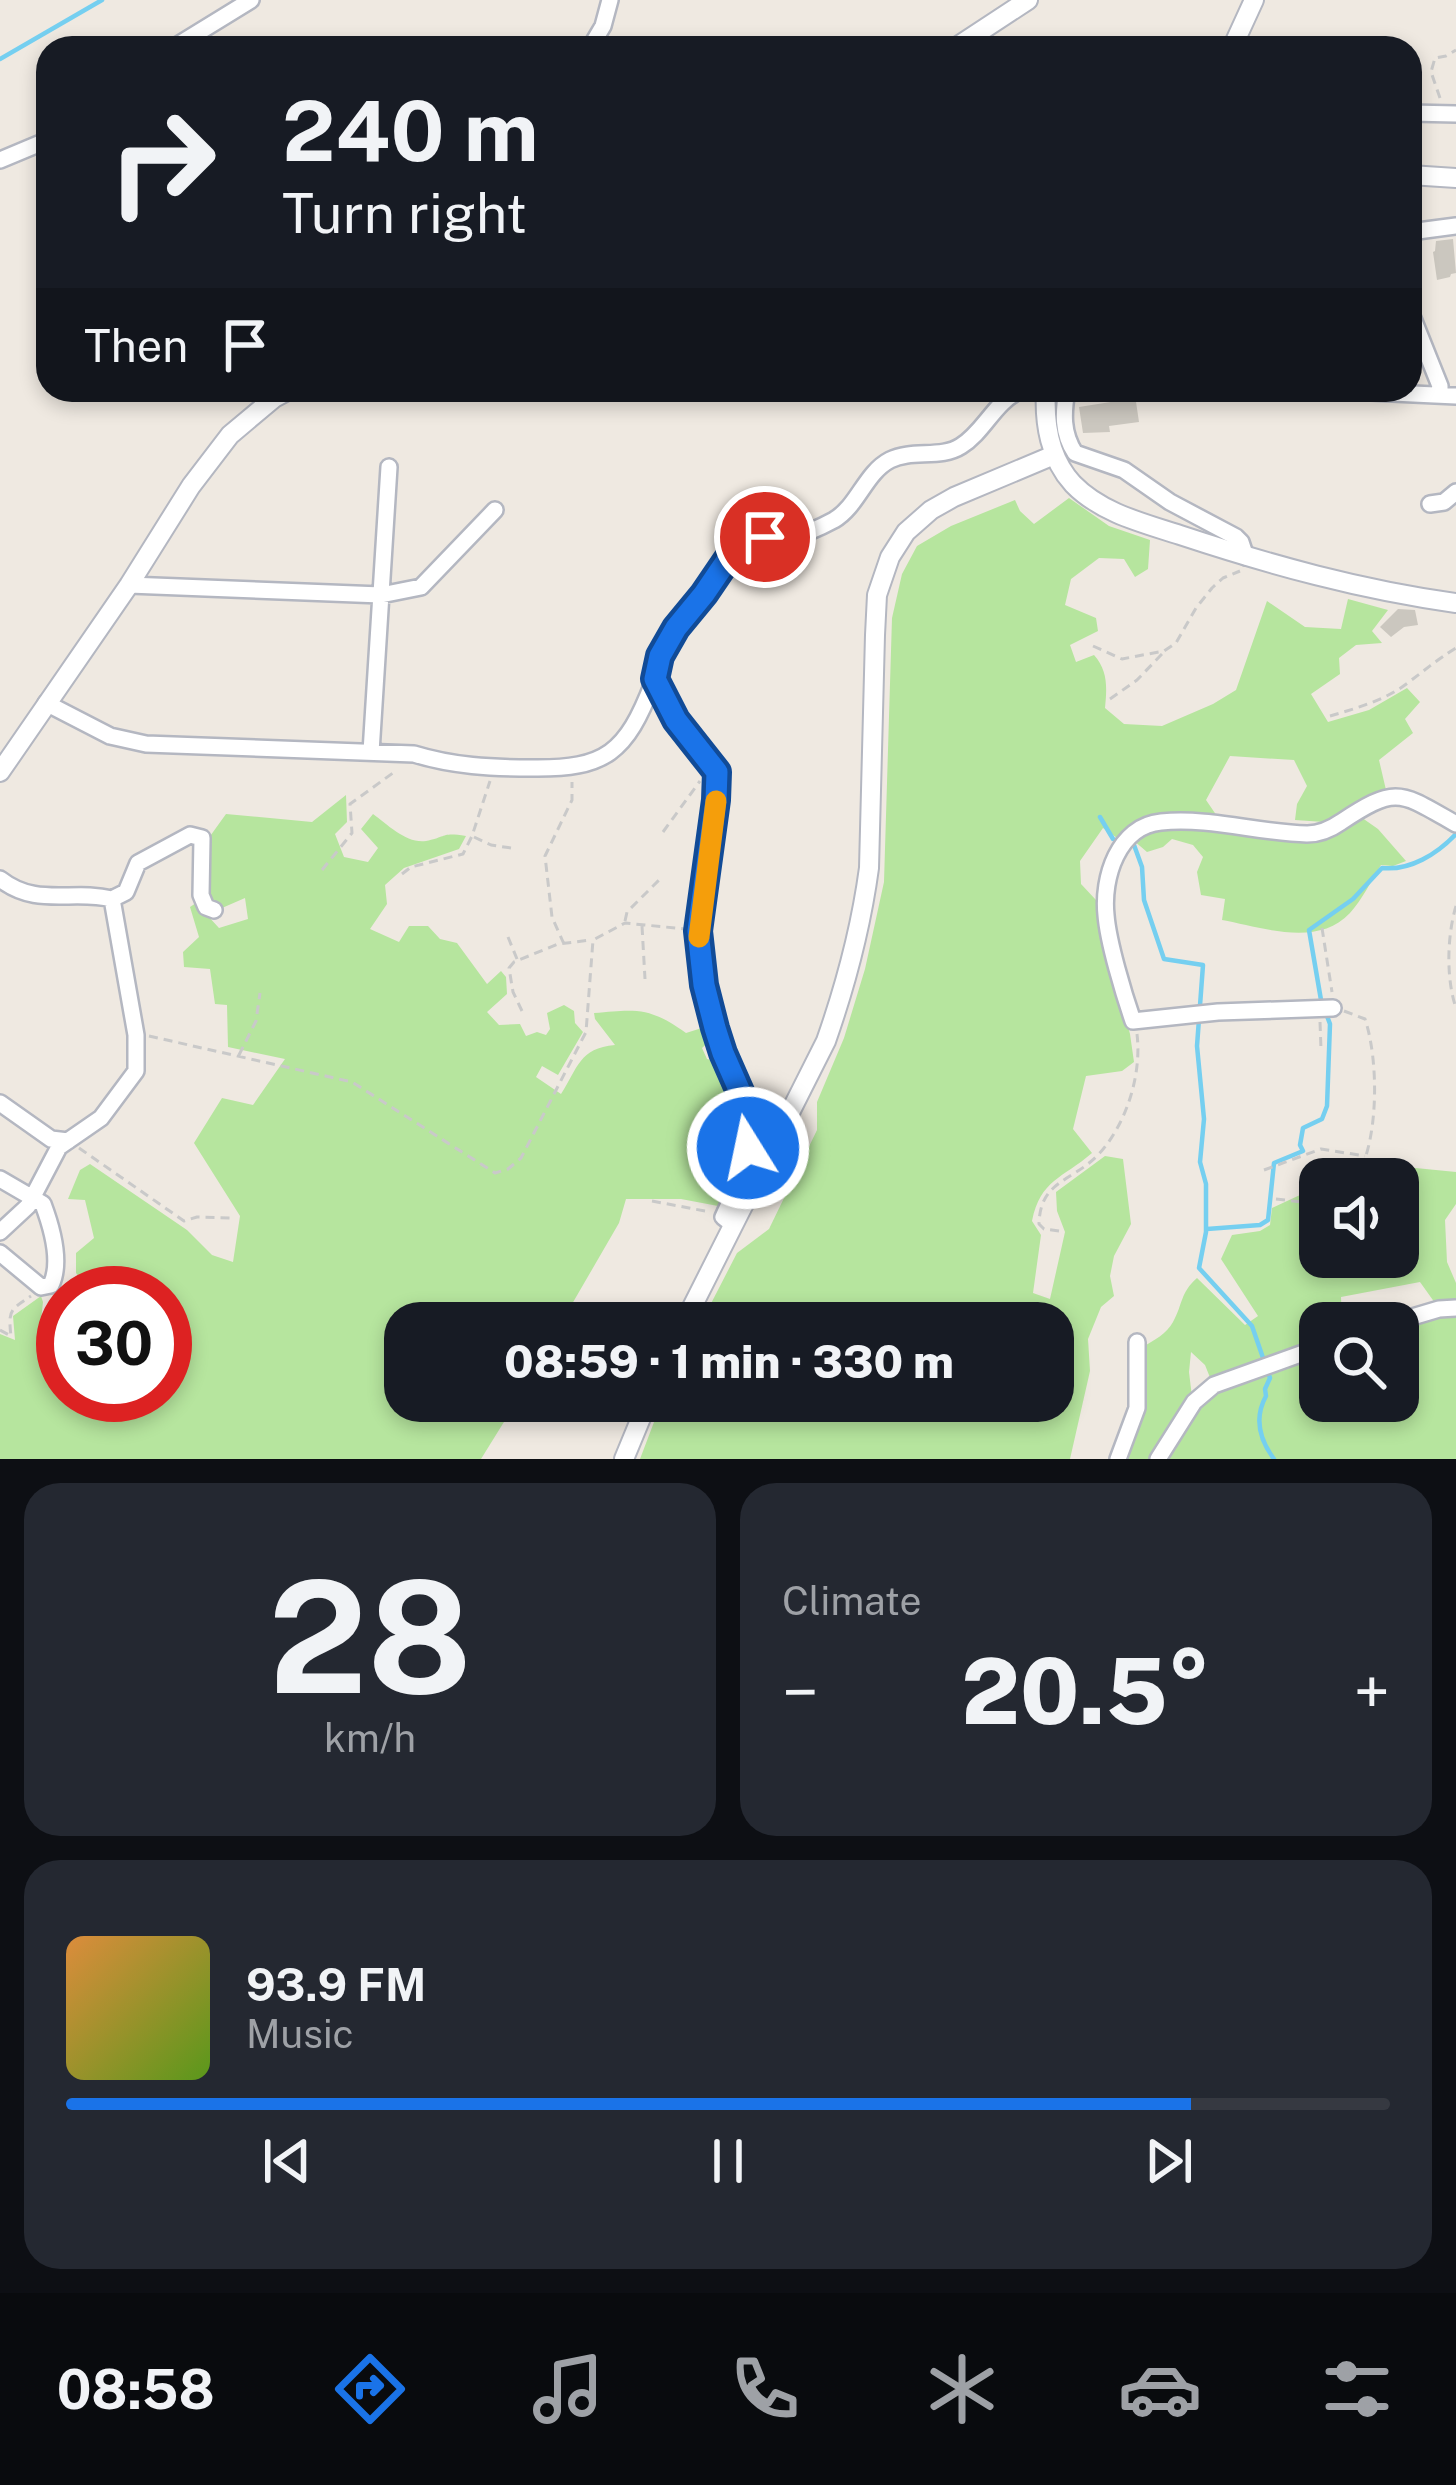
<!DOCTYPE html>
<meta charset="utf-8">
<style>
:root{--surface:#171b24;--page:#242831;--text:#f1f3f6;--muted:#9ea1a6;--line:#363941;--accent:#1a73e8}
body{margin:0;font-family:"Public Sans",sans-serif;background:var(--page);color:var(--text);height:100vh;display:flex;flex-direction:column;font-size:45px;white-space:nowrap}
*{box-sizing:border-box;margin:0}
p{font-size:39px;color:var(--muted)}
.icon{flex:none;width:66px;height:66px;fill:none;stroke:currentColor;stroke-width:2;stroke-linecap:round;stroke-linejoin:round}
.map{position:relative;height:1459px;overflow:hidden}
.drawer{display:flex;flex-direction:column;gap:24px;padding:24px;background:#0d0f14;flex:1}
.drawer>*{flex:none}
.top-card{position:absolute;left:36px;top:36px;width:1386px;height:366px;border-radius:36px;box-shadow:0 6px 18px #0003;background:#171b24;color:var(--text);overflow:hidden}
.controls{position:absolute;left:1299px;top:1158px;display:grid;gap:24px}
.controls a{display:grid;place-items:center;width:120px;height:120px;border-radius:24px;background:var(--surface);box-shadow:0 6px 18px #0003;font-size:60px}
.speed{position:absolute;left:36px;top:1266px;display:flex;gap:24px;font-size:60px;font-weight:700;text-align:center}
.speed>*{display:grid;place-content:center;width:156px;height:156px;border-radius:50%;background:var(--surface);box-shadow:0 6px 18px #0003;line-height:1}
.speed .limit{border:18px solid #d22;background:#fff;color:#111}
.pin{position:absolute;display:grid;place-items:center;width:102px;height:102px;color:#fff;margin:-51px;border:6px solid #fff;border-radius:50%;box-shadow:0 3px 12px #0007}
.me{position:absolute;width:132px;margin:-66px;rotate:350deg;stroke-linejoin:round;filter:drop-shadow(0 0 9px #0008)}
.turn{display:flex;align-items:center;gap:42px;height:252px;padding:0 48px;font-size:54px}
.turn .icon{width:156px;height:156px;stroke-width:2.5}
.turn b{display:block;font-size:84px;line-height:102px}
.then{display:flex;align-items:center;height:114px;padding:0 48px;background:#0003;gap:24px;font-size:45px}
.big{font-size:90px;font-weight:800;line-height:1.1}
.drawer .widget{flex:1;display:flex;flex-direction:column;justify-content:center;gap:18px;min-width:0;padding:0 42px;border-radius:36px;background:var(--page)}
.drawer .dial{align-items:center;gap:0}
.dial b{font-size:156px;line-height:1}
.song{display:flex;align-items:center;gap:36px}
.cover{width:144px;height:144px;border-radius:18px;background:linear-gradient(135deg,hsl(30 70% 55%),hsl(90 70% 35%))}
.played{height:12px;border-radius:6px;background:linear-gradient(90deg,var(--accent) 85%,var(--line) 85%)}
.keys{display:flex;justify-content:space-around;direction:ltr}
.heat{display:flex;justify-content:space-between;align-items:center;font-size:66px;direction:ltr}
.drawer .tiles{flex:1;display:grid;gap:24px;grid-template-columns:1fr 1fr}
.widget:last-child{grid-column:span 2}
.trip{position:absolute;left:384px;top:1302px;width:690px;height:120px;border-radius:36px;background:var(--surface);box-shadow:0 6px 18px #0003;font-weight:800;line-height:120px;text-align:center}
.tabs{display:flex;height:192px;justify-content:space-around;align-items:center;background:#090b0e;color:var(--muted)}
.tabs .icon{width:84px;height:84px}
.tabs .selected{color:var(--accent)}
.tabs b{font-size:54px;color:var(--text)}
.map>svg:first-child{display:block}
.green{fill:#b6e59e}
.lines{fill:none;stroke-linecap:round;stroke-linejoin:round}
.stream{stroke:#75cff0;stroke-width:4.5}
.building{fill:#cbc7bf}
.minor-casing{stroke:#b4b7c1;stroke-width:20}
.tertiary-casing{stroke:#b4b7c1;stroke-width:22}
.path{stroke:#c9c9c9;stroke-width:3;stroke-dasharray:9 6;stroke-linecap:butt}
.minor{stroke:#fff;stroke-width:15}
.tertiary{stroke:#fff;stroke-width:18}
.route-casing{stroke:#114b97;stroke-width:30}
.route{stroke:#1a73e8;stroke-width:21}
.slow{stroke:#f59e0b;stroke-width:21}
</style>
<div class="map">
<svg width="1456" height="1459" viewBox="0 0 1456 1459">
<rect width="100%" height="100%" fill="#efe9e1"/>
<path class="green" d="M1069 498 1109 526 1150 540 1148 569 1135 577 1124 559 1099 558 1071 579 1065 605 1096 618 1098 631 1070 645 1076 662 1094 655C1108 671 1107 687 1105 708L1124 724 1162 726 1213 704 1236 690 1267 601 1305 627 1341 629 1348 599 1388 610 1372 631 1382 643 1356 645 1339 658 1340 674 1311 694 1328 722 1369 710 1407 688 1420 702 1405 719 1413 733 1379 760 1386 790 1324 822 1295 820 1297 804 1307 786 1294 760 1230 756 1206 800 1219 819 1153 818 1120 840 1103 828 1080 861 1081 884 1096 900 1098 921 1130 1034 1134 1062 1122 1071 1086 1076 1073 1129 1092 1153C1062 1179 1041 1179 1032 1221L1041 1235 1033 1293 1050 1299 1065 1232 1057 1211 1056 1192 1105 1156 1123 1159 1131 1224 1114 1256 1110 1276 1114 1296 1101 1307 1088 1339 1090 1371 1070 1459H640L662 1401H1053V1323H701L737 1253 769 1229 817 1130V1102L844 1038 865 969 884 882 892 618 902 574 917 546 951 526 1015 500 1020 511 1034 524Z
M346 795 347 822 335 834 344 857 368 862 378 848 361 829 373 814C388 825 407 844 426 841 447 837 441 832 466 836L459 849 404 868 385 885 387 904 370 929 399 942 409 926H428L440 939 457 943 487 984 501 971 506 977 507 994 487 1012 499 1025 520 1024 526 1036 537 1032 546 1035 550 1029 547 1013 564 1005 574 1011 575 1023 583 1032 558 1075 542 1066 536 1077 561 1094C578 1068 579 1048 615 1045L595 1019 594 1013C637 1009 650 1007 686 1033L705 1027 713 1038 702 1048 707 1059 722 1063 744 1115 729 1114 718 1124C723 1138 728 1145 743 1148 739 1170 734 1189 718 1206L681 1199H626L619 1223 561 1323H405V1401H517L481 1459H0V1334L15 1340 13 1316 41 1296 43 1302 40 1329 52 1327 63 1314V1395H165V1293H77L83 1282 76 1273V1253L94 1238 85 1200 68 1199 80 1170 90 1164 187 1230 212 1255 233 1262 240 1216 194 1143 222 1098 253 1105 285 1059 228 1047 227 1005 215 1004 210 969 184 967 183 952 199 937 190 907 196 903 219 928 248 919 245 898 222 908 211 903 206 894 208 839 226 814 312 822Z
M1358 815 1378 829 1406 861 1393 866 1381 865C1371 881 1362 900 1350 913 1318 948 1261 927 1222 920L1225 899 1201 895 1197 872 1203 857 1193 845 1172 839 1163 847 1147 852 1133 840 1147 828 1166 825 1286 835Z
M1345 1161 1456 1172V1204L1445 1220 1447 1262 1456 1283V1303H1435L1420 1282 1341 1297 1342 1323H1320V1341L1211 1380 1205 1365 1191 1352 1189 1372 1192 1397 1152 1459H1124L1142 1347C1154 1341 1167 1333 1173 1322 1183 1304 1180 1293 1197 1278L1245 1325 1258 1316 1221 1259 1232 1235 1260 1231 1270 1225 1272 1208 1300 1195 1320 1194V1257H1398V1179H1332Z
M1456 1314V1459H1163L1199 1408 1216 1389 1320 1353V1401H1398V1328L1434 1315Z"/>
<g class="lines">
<path class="stream" d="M0 59 102 0
M1100 817 1113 839 1118 841
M1129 844 1134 845 1142 867 1144 900 1164 959 1203 965 1197 1046 1204 1119 1200 1162 1206 1184V1232L1199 1268 1252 1326 1270 1378 1265 1389 1266 1396C1254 1418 1259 1439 1274 1459
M1207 1229 1260 1225 1268 1220 1274 1163 1303 1151 1300 1145 1303 1128 1322 1119 1327 1106 1330 1024 1321 1000 1309 930 1353 899 1382 868C1410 871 1437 854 1456 834"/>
</g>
<path class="building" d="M1453 239 1456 273 1451 274 1450 277 1437 280 1433 252 1435 251 1436 241Z
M1118 390H1128V395H1135L1139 422 1109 426 1110 432 1083 433 1079 407 1117 401Z
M1398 609 1415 610 1418 625 1404 627 1391 637 1380 627Z"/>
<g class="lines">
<g class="minor-casing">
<path id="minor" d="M173 48 251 0
M590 48 603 26 610 0
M1410 113 1456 114
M0 160 48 140
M1410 232 1456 226
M1410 311 1440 386V394
M1067 390C1063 413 1062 433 1075 453L1124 470 1170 502 1236 537 1241 542 1246 557
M1202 390H1299
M1329 390 1456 396
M1430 504 1444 502 1456 492
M129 585 381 595 421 587 495 510
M655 679 676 720 717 772 716 799 698 931 704 985 715 1028 723 1053 752 1119 743 1173 723 1217 733 1225
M46 703 110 736 146 744 414 754C453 766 491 768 532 768 606 769 626 753 653 683 657 675 657 665 660 657 668 634 688 616 702 597 713 582 719 564 732 551 750 532 769 541 792 537 807 534 821 527 834 520 858 506 865 473 890 460 912 449 941 459 961 446 985 431 994 402 1021 390
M371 752 389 467
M0 879C37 908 72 889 112 899L136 1035V1071L101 1118 59 1147 28 1206 0 1232
M112 899 126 892 138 863 190 835 202 838 201 895 206 907 214 910
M1333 1008 1218 1012 1133 1021C1124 995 1108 942 1106 915 1102 878 1118 826 1161 822 1210 817 1259 833 1307 834 1320 834 1331 829 1341 822 1397 785 1400 792 1456 824
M0 1103 51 1139 68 1141
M0 1179 43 1204C52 1228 62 1262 51 1285L41 1287 0 1253
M1392 1323 1439 1309 1456 1308
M1118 1459 1137 1408V1342
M1158 1459 1194 1402 1214 1385 1320 1347"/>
</g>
<g class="tertiary-casing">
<path id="tertiary" d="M955 48 1028 0
M1232 48 1254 0
M1410 175 1456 178
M1046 390C1044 423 1050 459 1073 484 1101 513 1143 523 1180 535 1271 565 1361 590 1456 603
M0 772 129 585 191 486 230 435 274 398 289 390
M684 1323 826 1041C846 984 861 927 869 868L875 635 877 595 890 557 906 532 931 510 954 497 1054 455
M624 1459 648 1401"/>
</g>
<path class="path" d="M1440 98 1431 72 1435 58 1446 56 1456 50
M1093 646 1122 659 1164 651 1176 643 1196 608 1212 588 1223 578 1240 571
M1110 699 1137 680 1163 653
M1330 716C1357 708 1386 700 1409 682 1426 669 1437 660 1456 648
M663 832 700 781
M474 837 491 845 511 848
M322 870 352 833 350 804 397 770
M402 874 411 867 463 854 472 836 490 781
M1456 906C1447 936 1446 979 1456 1008
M625 921 627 912 660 879
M642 926 645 979
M1322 928 1332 992
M508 937 517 959
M564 944 552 917 545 856 572 800V782
M522 1011 513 992 509 968 514 962 558 944 591 940
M1344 1011 1365 1019C1379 1061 1379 1141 1356 1179
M1320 1022 1321 1049
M149 1036 352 1082 495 1173 508 1169 521 1158 586 1032 593 940 625 923 685 929
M239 1055 256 1021 260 993
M79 1148 184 1221 197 1217 232 1218
M1264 1170 1321 1149 1365 1156
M1276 1199 1320 1204
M652 1201 710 1212
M1059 1231 1044 1229 1039 1224C1040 1181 1071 1182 1097 1156 1126 1126 1142 1075 1137 1034
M0 1330 11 1336C8 1310 10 1310 31 1296"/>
<use href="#minor" class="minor"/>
<use href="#tertiary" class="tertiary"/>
</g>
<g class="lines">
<g class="route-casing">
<path id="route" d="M748 1148 752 1119 723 1053 715 1028 704 985 698 931 716 800 717 772 676 720 655 679 660 656 676 628 704 594 736 547 747 540 765 537"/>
</g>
<use href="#route" class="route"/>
<path class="slow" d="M699 937 716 801"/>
</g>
</svg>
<div class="controls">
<a><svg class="icon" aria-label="sound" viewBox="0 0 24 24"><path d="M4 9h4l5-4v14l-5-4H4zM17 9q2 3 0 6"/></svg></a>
<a><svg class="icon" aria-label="search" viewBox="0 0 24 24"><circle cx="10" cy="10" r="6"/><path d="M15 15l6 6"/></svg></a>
</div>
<div class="speed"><div class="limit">30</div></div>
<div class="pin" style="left:765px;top:537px;background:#d93025"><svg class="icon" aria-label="arrive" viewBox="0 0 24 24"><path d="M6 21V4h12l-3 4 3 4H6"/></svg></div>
<svg class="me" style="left:748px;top:1148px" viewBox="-20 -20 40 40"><circle r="17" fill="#1a73e8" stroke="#fff" stroke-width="3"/><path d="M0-11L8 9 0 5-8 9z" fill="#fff"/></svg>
<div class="trip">08:59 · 1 min · 330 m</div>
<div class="top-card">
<div class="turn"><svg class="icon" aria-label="right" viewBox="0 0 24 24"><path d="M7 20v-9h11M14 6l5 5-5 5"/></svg><div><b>240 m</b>Turn right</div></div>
<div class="then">Then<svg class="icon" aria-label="arrive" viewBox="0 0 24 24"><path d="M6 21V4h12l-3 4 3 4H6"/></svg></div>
</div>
</div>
<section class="drawer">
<div class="tiles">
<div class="widget dial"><b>28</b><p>km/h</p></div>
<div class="widget"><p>Climate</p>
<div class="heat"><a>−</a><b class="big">20.5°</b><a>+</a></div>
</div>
<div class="widget">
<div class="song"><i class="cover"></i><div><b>93.9 FM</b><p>Music</p></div></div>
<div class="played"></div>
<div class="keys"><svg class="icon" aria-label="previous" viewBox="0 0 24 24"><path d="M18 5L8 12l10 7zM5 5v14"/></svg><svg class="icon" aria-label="pause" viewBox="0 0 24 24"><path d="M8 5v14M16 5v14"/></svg><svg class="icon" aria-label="next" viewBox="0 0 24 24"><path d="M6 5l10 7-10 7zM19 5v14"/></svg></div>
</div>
</div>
</section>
<nav class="tabs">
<b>08:58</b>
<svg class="icon selected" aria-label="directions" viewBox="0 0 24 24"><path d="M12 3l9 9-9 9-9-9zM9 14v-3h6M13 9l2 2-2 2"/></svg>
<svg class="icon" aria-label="music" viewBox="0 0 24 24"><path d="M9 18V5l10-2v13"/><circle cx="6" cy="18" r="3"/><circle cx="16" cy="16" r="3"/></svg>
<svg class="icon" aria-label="phone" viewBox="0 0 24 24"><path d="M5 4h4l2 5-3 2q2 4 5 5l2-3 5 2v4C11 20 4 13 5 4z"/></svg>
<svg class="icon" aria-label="climate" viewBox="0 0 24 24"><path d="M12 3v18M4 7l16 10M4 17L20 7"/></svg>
<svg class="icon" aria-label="car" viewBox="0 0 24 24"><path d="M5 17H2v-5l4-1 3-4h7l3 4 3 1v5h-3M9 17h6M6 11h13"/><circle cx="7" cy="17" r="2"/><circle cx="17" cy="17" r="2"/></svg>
<svg class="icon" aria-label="filters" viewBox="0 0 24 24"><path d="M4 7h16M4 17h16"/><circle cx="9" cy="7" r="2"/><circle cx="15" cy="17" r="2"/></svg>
</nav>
